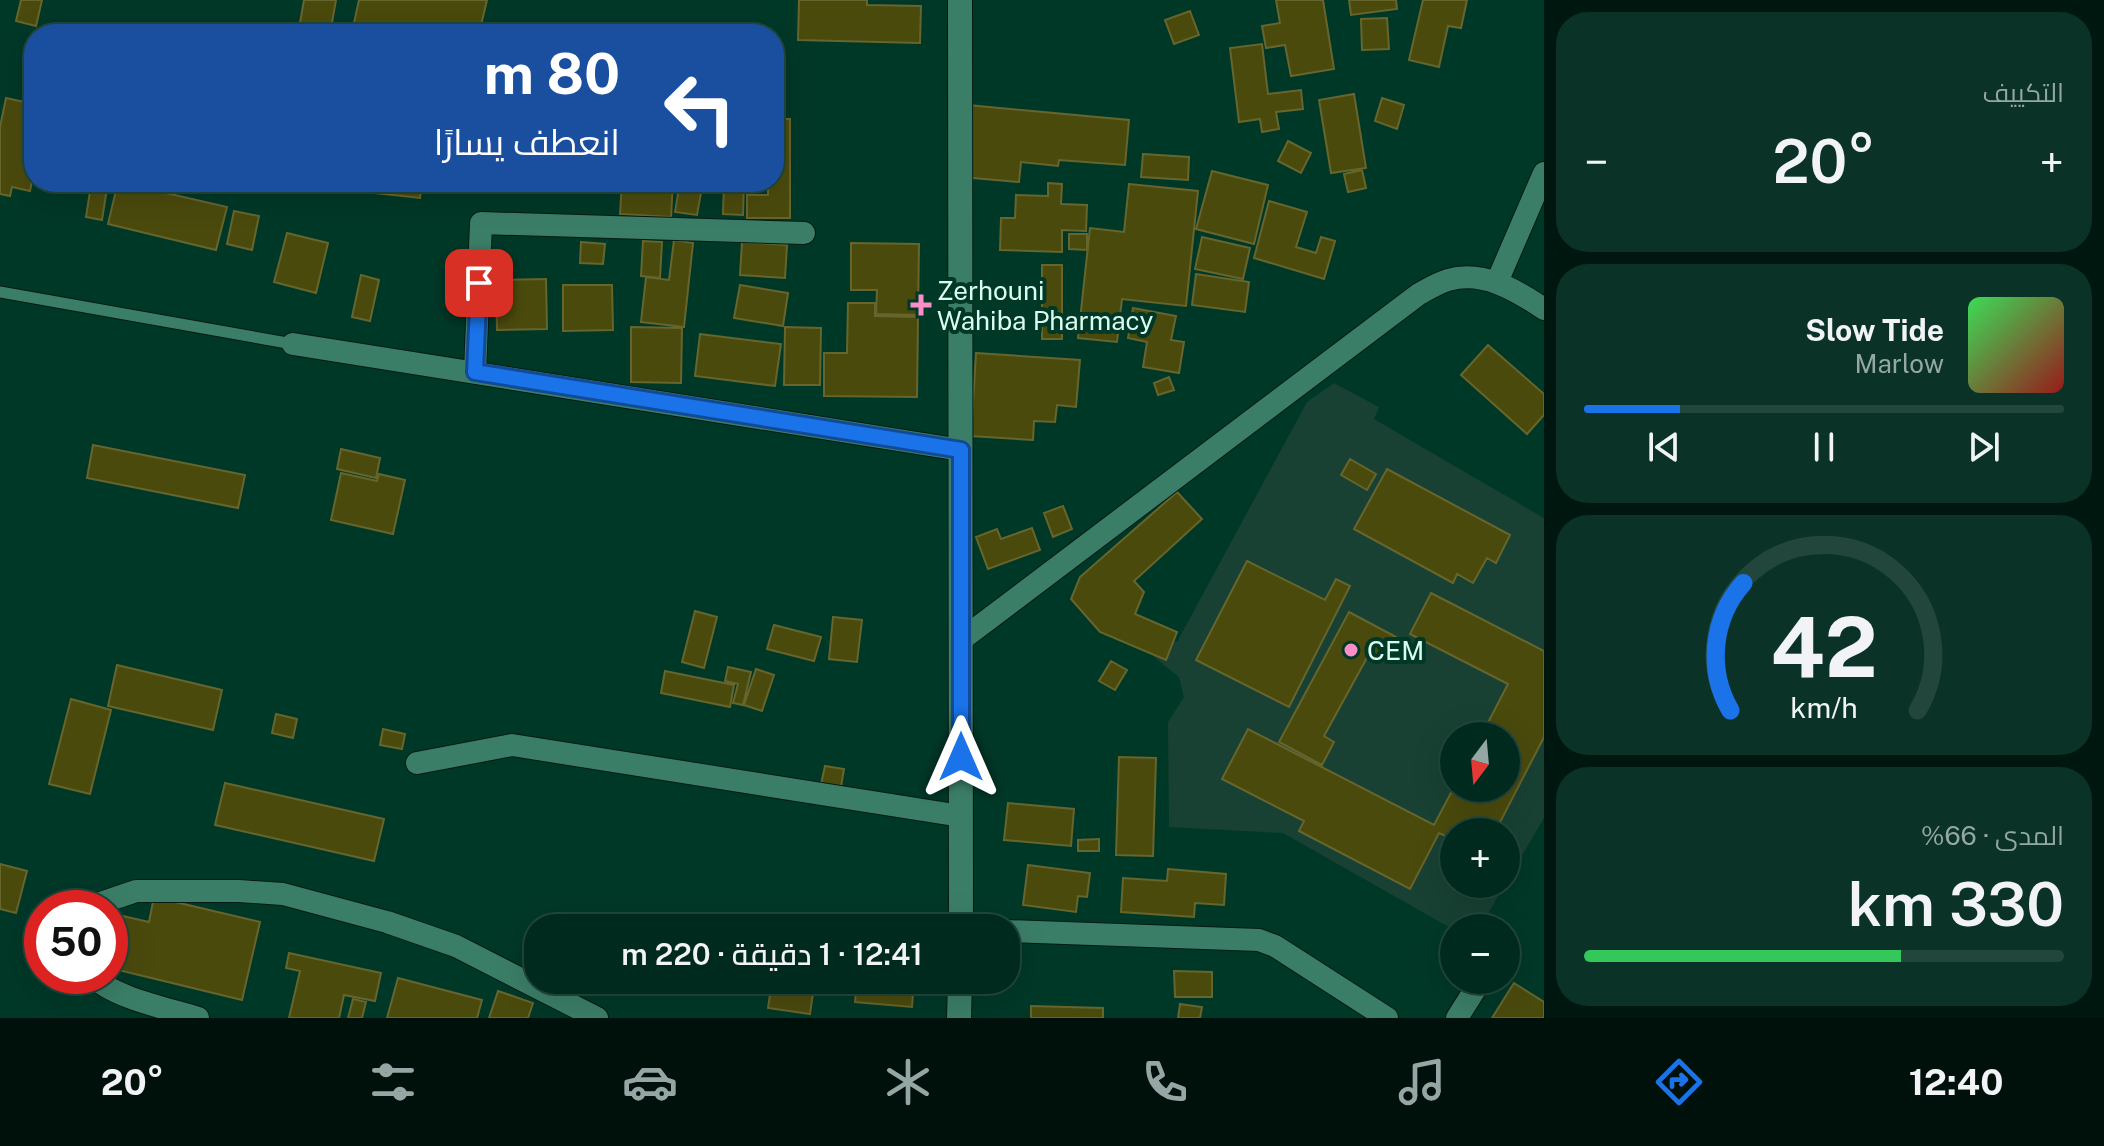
<!DOCTYPE html>
<html lang="ar">
<meta charset="utf-8">
<style>
:root{--surface:#002a1e;--page:#0a3227;--text:#f1f3f6;--muted:#95a7a4;--line:#22463c;--accent:#1a73e8}
body{margin:0;font-family:"Public Sans",Cairo,sans-serif;background:var(--page);color:var(--text);direction:rtl;height:100vh;display:flex;flex-direction:column;font-size:30px;white-space:nowrap}
*{box-sizing:border-box;margin:0}
p{font-size:26px;color:var(--muted)}
.icon{flex:none;width:44px;height:44px;fill:none;stroke:currentColor;stroke-width:2;stroke-linecap:round;stroke-linejoin:round}
.map{position:relative;flex:1;overflow:hidden;direction:ltr}
.panel{display:flex;flex-direction:column;gap:12px;padding:12px;background:#001710;width:560px}
.panel>*{flex:none}
.hud{position:absolute;left:24px;top:24px;width:760px;height:168px;border-radius:32px;box-shadow:0 8px 32px #0002,0 0 0 2px var(--line);direction:rtl;background:#1a4fa0;color:#fff;overflow:hidden}
.needle{width:52px;rotate:196deg}
.buttons{position:absolute;left:1440px;top:722px;display:grid;gap:16px}
.buttons a{display:grid;place-items:center;width:80px;height:80px;border-radius:50%;background:var(--surface);box-shadow:0 8px 32px #0002,0 0 0 2px var(--line);font-size:40px}
.speed{position:absolute;left:24px;top:890px;display:flex;gap:16px;font-size:40px;font-weight:700;text-align:center}
.speed>*{display:grid;place-content:center;width:104px;height:104px;border-radius:50%;background:var(--surface);box-shadow:0 8px 32px #0002,0 0 0 2px var(--line);line-height:1}
.speed .limit{border:12px solid #d22;background:#fff;color:#111}
.pin{position:absolute;display:grid;place-items:center;width:68px;height:68px;color:#fff;margin:-34px;border-radius:16px;box-shadow:0 4px 12px #0006}
.me{position:absolute;width:88px;margin:-44px;rotate:0deg;stroke-linejoin:round;filter:drop-shadow(0 0 6px #0008)}
.turn{display:flex;align-items:center;gap:28px;height:168px;padding:0 32px;font-size:36px}
.turn .icon{width:104px;height:104px;stroke-width:2.5}
.turn b{display:block;font-size:56px;line-height:68px}
.big{font-size:60px;font-weight:600;line-height:1.1}
.panel .tile{flex:1;display:flex;flex-direction:column;justify-content:center;gap:12px;min-width:0;padding:0 28px;border-radius:32px;background:var(--page)}
.panel .dial{align-items:center;gap:0}
.dial svg{height:208px;overflow:visible;fill:none;stroke:var(--line);stroke-width:7;stroke-linecap:round;text-anchor:middle}
.dial text{fill:var(--text);stroke:none}
.song{display:flex;align-items:center;gap:24px}
.cover{width:96px;height:96px;border-radius:12px;background:linear-gradient(135deg,hsl(130 70% 55%),hsl(0 70% 35%))}
.played{height:8px;border-radius:4px;background:linear-gradient(90deg,var(--accent) 20%,var(--line) 20%)}
.keys{display:flex;justify-content:space-around;direction:ltr}
.heat{display:flex;justify-content:space-between;align-items:center;font-size:44px;direction:ltr}
.charge{height:12px;border-radius:6px;background:linear-gradient(90deg,#34c759 66%,var(--line) 0)}
.trip{position:absolute;left:524px;top:914px;width:496px;height:80px;border-radius:32px;background:var(--surface);box-shadow:0 8px 32px #0002,0 0 0 2px var(--line);font-weight:600;line-height:80px;text-align:center;direction:rtl}
.dock{display:flex;height:128px;justify-content:space-around;align-items:center;background:#00110c;color:var(--muted)}
.dock .icon{width:56px;height:56px}
.dock .on{color:var(--accent)}
.dock b{font-size:36px;color:var(--text)}
main{display:flex;flex:1;min-height:0}
.map>svg:first-child{display:block}
.built{fill:#184133;fill-rule:evenodd}
.building{fill:#4b4a0d;stroke:#66652d;stroke-width:2}
.lines{fill:none;stroke-linecap:round;stroke-linejoin:round}
.lane-casing{stroke:#061b13;stroke-width:13}
.street-casing{stroke:#061b13;stroke-width:24}
.secondary-casing{stroke:#061b13;stroke-width:26}
.lane{stroke:#3b7e67;stroke-width:11}
.street{stroke:#3b7e67;stroke-width:22}
.secondary{stroke:#3b7e67;stroke-width:24}
.route-casing{stroke:#114b97;stroke-width:20}
.route{stroke:#1a73e8;stroke-width:14}
.poi-dot{fill:#fa8fc8;stroke:#003828;stroke-width:3}
.labels{text-anchor:middle;dominant-baseline:central;stroke-width:8;stroke-linejoin:round;paint-order:stroke}
.poi-label{font-size:26px;fill:#dbfcee;stroke:#003828;text-anchor:start}
</style>
<main>
<section class="panel">
<div class="tile"><p>التكييف</p>
<div class="heat"><a>−</a><b class="big">20°</b><a>+</a></div>
</div>
<div class="tile">
<div class="song"><i class="cover"></i><div><b>Slow Tide</b><p>Marlow</p></div></div>
<div class="played"></div>
<div class="keys"><svg class="icon" aria-label="previous" viewBox="0 0 24 24"><path d="M18 5L8 12l10 7zM5 5v14"/></svg><svg class="icon" aria-label="pause" viewBox="0 0 24 24"><path d="M8 5v14M16 5v14"/></svg><svg class="icon" aria-label="next" viewBox="0 0 24 24"><path d="M6 5l10 7-10 7zM19 5v14"/></svg></div>
</div>
<div class="tile dial"><svg viewBox="0 0 100 80">
<path d="M14 69A42 42 0 1 1 86 69"/>
<path d="M14 69A42 42 0 0 1 19 20" stroke="#1a73e8"/>
<text x="50" y="56" font-size="32" font-weight="700">42</text>
<text x="50" y="72" font-size="11">km/h</text>
</svg></div>
<div class="tile"><p>المدى · 66%</p><b class="big">330 km</b><div class="charge"></div></div>
</section>
<div class="map">
<svg width="1544" height="1018" viewBox="0 0 1544 1018">
<rect width="100%" height="100%" fill="#003828"/>
<path class="built" d="M1334 383 1379 407 1374 419 1544 518V818L1506 883V832H1454V884H1505L1480 928 1454 930 1283 833 1169 827 1168 722 1184 697 1179 677 1154 657 1162 638 1177 642 1307 402ZM1454 736H1506V788H1454Z"/>
<path class="building" d="M21 0H42L36 26 16 21Z
M304 0H336L330 34H298Z
M359 0H487L479 34H401L354 23Z
M799 0H867V5L921 6 920 43 798 40Z
M1276 0H1323L1334 69 1291 76 1285 45 1266 48 1262 26 1280 23Z
M1349 0H1396L1397 9 1351 15Z
M1423 0H1467L1461 28 1448 26 1439 67 1409 60Z
M1190 11 1199 35 1174 44 1165 20Z
M1387 18 1389 49 1362 50 1361 19Z
M1262 44 1268 94 1301 90 1303 109 1276 112 1279 129 1262 132 1260 119 1239 122 1230 48Z
M1354 94 1366 168 1331 173 1319 100Z
M6 98 34 104V171L30 191 12 187 10 196 0 194V127Z
M1382 98 1404 105 1397 129 1375 121Z
M968 105 1129 120 1125 165 1059 160 1058 166 1021 162 1019 182 962 177Z
M774 119H790V218H747V195H768V182H774Z
M1288 141 1311 153 1301 173 1278 161Z
M1143 154 1189 157 1188 180 1141 177Z
M1362 170 1366 188 1348 192 1344 174Z
M1212 171 1268 185 1254 244 1196 229Z
M118 182 227 207 216 250 108 224Z
M358 182H422L420 198 357 191Z
M622 182H673L671 217 620 214Z
M680 182H703L697 215 675 212Z
M724 182H744L743 215 723 214Z
M1048 183 1062 184 1061 204 1087 205 1086 231 1062 230V252L1000 250 1001 218H1015L1016 195 1048 196Z
M1129 184 1198 191 1186 306 1122 299 1117 342 1078 338 1090 228 1124 232Z
M91 185 107 188 102 220 86 217Z
M1269 201 1307 212 1296 247 1316 253 1321 237 1335 241 1324 279 1254 258Z
M234 211 259 216 252 250 227 244Z
M287 233 328 243 316 293 274 282Z
M1069 234H1087V250L1069 249Z
M1202 237 1250 248 1243 279 1195 269Z
M674 240 693 243 684 327 641 322 646 277 669 280Z
M643 241 662 242 660 278 641 276Z
M581 242 605 244 603 264 580 263Z
M742 242 787 245 785 278 740 275Z
M851 243 919 244 918 315 876 314 877 290H851Z
M1042 265H1062V339H1042Z
M1196 274 1249 282 1245 312 1192 305Z
M361 275 379 280 370 321 352 317Z
M546 279 547 329 497 330 496 280Z
M563 285H612L613 330 563 331Z
M740 285 788 293 783 326 734 318Z
M848 303H875V316L918 317 917 397 824 396V353H847Z
M1133 308 1176 316 1171 340 1184 342 1179 373 1143 367 1147 342 1128 338Z
M631 327 682 328 681 383 631 382Z
M785 327 821 328 820 385H784Z
M700 334 781 344 775 386 695 376Z
M1488 345 1544 394V415L1527 434 1461 375Z
M976 353 1080 360 1076 407 1057 405 1055 422 1034 421 1033 440 971 436Z
M1169 377 1174 390 1158 395 1154 383Z
M93 445 245 475 238 508 87 478Z
M341 449 380 458 376 478 337 469Z
M1350 459 1376 474 1367 490 1341 475Z
M1387 469 1510 535 1496 563 1487 558 1473 583 1457 574 1453 583 1354 529Z
M341 473 377 481 379 474 405 480 393 534 331 520Z
M1177 492 1202 519 1134 581 1144 592 1135 614 1177 632 1166 660 1100 632 1071 599 1080 577Z
M1063 506 1072 529 1053 537 1044 513Z
M1032 528 1040 550 988 569 976 537 997 529 1001 539Z
M1247 561 1325 600 1336 579 1350 586 1289 707 1196 660Z
M1431 593 1544 651V737L1495 832H1454V840L1439 833 1410 889 1299 831 1304 821 1222 779 1248 729 1434 825 1454 787 1506 788V736H1481L1508 684 1410 634Z
M695 611 717 617 704 668 682 662Z
M1349 612 1396 637 1383 661 1369 654 1324 736 1334 742 1322 765 1279 742Z
M833 617 862 620 857 662 829 659Z
M774 625 821 637 814 661 767 649Z
M1111 661 1127 670 1115 690 1099 681Z
M117 665 222 690 213 730 108 706Z
M728 667 751 672 743 705 733 703 738 684 725 681Z
M756 669 774 675 762 711 744 705Z
M665 671 734 685 730 707 661 693Z
M71 699 111 710 90 794 49 784Z
M276 714 297 719 293 738 272 733Z
M383 729 405 734 402 749 380 745Z
M1119 757 1156 758 1153 856 1116 855Z
M825 766 844 769 840 792 820 789Z
M225 783 384 819 374 861 215 825Z
M1008 803 1074 809 1071 846 1004 840Z
M1099 839V851H1078V840Z
M0 864 27 871 16 913 0 909Z
M1028 865 1090 873 1087 897 1078 896 1076 912 1023 905Z
M1168 869 1226 874 1224 905 1195 903 1194 917 1121 912 1123 878 1167 881Z
M154 897 260 922 242 1000 110 968V913L149 922Z
M289 953 381 973 375 1001 344 995 339 1018H289L300 971 286 968Z
M1174 971 1212 972V997H1175Z
M398 978 482 1000 477 1018H387Z
M857 980H914L912 1007 855 1002Z
M772 981 814 986 810 1014 768 1008Z
M1514 983 1544 1002V1018H1492Z
M498 991 533 1003 528 1018H489Z
M353 999 366 1002 362 1018H348Z
M1180 1004 1202 1007 1200 1018H1178Z
M1031 1006 1103 1008V1018H1031Z"/>
<g class="lines">
<g class="lane-casing">
<path id="lane" d="M0 292 293 344"/>
</g>
<g class="street-casing">
<path id="street" d="M1497 282 1544 173
M293 344 961 450
M475 372 481 223 804 233
M961 640 1419 294C1428 289 1438 283 1448 280 1483 270 1516 290 1544 309
M417 763 512 745 961 816
M86 908 136 891H239L283 894 387 922 456 946 597 1018
M1006 931 1259 940 1275 946 1387 1018
M93 976C113 998 170 1009 198 1018
M1457 1018 1481 980"/>
</g>
<g class="secondary-casing">
<path id="secondary" d="M960 0 961 928
M959 1018 960 980"/>
</g>
<use href="#lane" class="lane"/>
<use href="#street" class="street"/>
<use href="#secondary" class="secondary"/>
</g>
<g class="lines">
<g class="route-casing">
<path id="route" d="M479 283 475 372 961 450V757"/>
</g>
<use href="#route" class="route"/>
</g>
<g class="poi-dot">
<path d="M917 293h8v8h8v8h-8v8h-8v-8h-8v-8h8z"/>
<circle cx="1351" cy="650" r="8"/>
</g>
<g class="labels">
<g class="poi-label">
<text x="937" y="290">Zerhouni<tspan x="937" dy="30">Wahiba Pharmacy</tspan></text>
<text x="1367" y="650">CEM</text>
</g>
</g>
</svg>
<div class="buttons">
<a><svg class="needle" viewBox="-14 -14 28 28"><path d="M0-13l5 13h-10z" fill="#e53935"/><path d="M0 13l5-13h-10z" fill="#95a7a4"/></svg></a>
<a>+</a>
<a>−</a>
</div>
<div class="speed"><div class="limit">50</div></div>
<div class="pin" style="left:479px;top:283px;background:#d93025"><svg class="icon" aria-label="arrive" viewBox="0 0 24 24"><path d="M6 21V4h12l-3 4 3 4H6"/></svg></div>
<svg class="me" style="left:961px;top:757px" viewBox="-20 -20 40 40"><path d="M0-17L14 15 0 8-14 15z" fill="#1a73e8" stroke="#fff" stroke-width="4"/></svg>
<div class="trip">12:41 · 1 دقيقة · 220 m</div>
<div class="hud">
<div class="turn"><svg class="icon" aria-label="left" viewBox="0 0 24 24"><path d="M17 20v-9H6M10 6l-5 5 5 5"/></svg><div><b>80 m</b>انعطف يسارًا</div></div>
</div>
</div>
</main>
<nav class="dock">
<b>12:40</b>
<svg class="icon on" aria-label="directions" viewBox="0 0 24 24"><path d="M12 3l9 9-9 9-9-9zM9 14v-3h6M13 9l2 2-2 2"/></svg>
<svg class="icon" aria-label="music" viewBox="0 0 24 24"><path d="M9 18V5l10-2v13"/><circle cx="6" cy="18" r="3"/><circle cx="16" cy="16" r="3"/></svg>
<svg class="icon" aria-label="phone" viewBox="0 0 24 24"><path d="M5 4h4l2 5-3 2q2 4 5 5l2-3 5 2v4C11 20 4 13 5 4z"/></svg>
<svg class="icon" aria-label="climate" viewBox="0 0 24 24"><path d="M12 3v18M4 7l16 10M4 17L20 7"/></svg>
<svg class="icon" aria-label="car" viewBox="0 0 24 24"><path d="M5 17H2v-5l4-1 3-4h7l3 4 3 1v5h-3M9 17h6M6 11h13"/><circle cx="7" cy="17" r="2"/><circle cx="17" cy="17" r="2"/></svg>
<svg class="icon" aria-label="filters" viewBox="0 0 24 24"><path d="M4 7h16M4 17h16"/><circle cx="9" cy="7" r="2"/><circle cx="15" cy="17" r="2"/></svg>
<b>20°</b>
</nav>
